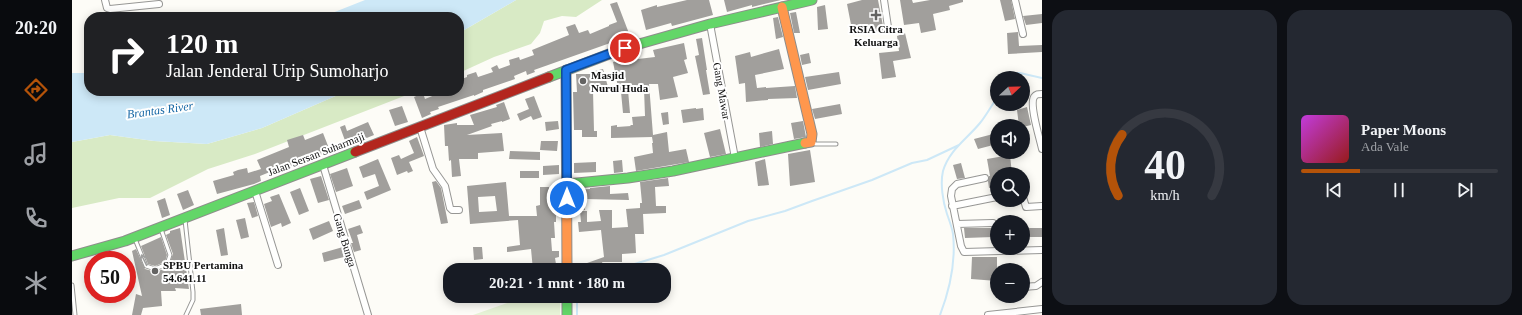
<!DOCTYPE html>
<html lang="id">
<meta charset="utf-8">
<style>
:root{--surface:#171b24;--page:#242831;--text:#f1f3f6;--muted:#9ea1a6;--line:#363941;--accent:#b45309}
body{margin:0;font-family:"Times New Roman",serif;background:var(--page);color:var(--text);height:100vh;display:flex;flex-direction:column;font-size:15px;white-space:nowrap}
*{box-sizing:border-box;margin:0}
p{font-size:13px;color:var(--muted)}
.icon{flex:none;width:22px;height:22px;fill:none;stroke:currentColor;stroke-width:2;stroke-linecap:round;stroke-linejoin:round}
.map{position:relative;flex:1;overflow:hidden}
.side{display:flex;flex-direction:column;gap:10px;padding:10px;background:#0d0f14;width:480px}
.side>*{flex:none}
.banner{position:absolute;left:12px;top:12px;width:380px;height:84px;border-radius:16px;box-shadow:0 2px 10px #0003;background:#202124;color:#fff;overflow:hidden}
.needle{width:26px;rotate:68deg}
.buttons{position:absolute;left:918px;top:71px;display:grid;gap:8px}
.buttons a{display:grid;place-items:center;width:40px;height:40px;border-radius:50%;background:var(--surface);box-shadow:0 2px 10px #0003;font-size:20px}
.speed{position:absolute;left:12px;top:251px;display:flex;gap:8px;font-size:20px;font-weight:700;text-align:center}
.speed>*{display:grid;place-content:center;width:52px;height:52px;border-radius:50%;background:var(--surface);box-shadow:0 2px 10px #0003;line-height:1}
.speed .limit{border:6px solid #d22;background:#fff;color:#111}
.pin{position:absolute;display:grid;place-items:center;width:34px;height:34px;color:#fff;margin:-17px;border:2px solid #fff;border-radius:50%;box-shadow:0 1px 4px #0007}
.me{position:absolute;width:44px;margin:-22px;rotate:0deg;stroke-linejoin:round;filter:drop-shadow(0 0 3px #0008)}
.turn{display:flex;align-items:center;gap:14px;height:84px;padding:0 16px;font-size:18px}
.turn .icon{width:52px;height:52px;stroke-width:2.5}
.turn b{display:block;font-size:28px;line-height:34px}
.side .widget{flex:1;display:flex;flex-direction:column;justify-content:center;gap:6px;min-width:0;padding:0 14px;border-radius:16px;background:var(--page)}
.side .dial{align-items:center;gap:0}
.dial svg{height:104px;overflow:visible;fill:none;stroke:var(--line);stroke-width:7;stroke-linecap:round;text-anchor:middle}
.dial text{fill:var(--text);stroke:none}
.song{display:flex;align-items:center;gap:12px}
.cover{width:48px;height:48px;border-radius:6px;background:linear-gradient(135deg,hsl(290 70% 55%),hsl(0 70% 35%))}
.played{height:4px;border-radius:2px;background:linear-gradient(90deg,var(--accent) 30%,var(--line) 30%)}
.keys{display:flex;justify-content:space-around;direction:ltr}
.side .tiles{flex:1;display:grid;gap:10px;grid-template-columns:repeat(2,1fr)}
.trip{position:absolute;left:371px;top:263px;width:228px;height:40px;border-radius:16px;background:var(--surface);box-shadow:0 2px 10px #0003;font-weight:700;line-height:40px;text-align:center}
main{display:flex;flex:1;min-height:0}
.tabs{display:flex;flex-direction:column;width:72px;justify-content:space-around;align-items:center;background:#090b0e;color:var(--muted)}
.tabs .icon{width:28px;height:28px}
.tabs .current{color:var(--accent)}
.tabs b{font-size:18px;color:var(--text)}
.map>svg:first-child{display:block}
.green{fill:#e7f3d7}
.forest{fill:#d8eac5}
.water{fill:#cde8f7}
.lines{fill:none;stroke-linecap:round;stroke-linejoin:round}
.stream{stroke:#cde8f7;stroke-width:2}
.building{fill:#a19f9c;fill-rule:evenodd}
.lane-casing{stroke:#979795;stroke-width:5}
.street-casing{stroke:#979795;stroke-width:8}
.fast-casing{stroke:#8e8d8b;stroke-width:11}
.slow-casing{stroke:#8e8d8b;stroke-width:11}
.jam-casing{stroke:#8e8d8b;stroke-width:11}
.lane{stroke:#fffffe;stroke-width:3}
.street{stroke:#fffffe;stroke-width:6}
.fast{stroke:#63d668;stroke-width:9}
.slow{stroke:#ff974d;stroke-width:9}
.jam{stroke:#b3261e;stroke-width:9}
.oneway{stroke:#a0a09f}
.route-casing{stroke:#114b97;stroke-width:10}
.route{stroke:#1a73e8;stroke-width:7}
.poi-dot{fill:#646362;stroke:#fff;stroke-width:1.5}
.labels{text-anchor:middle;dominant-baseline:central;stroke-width:4;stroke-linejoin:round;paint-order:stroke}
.poi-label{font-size:11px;font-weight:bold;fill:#111;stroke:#fff;text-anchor:start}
.street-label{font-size:11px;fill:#111;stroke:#fff}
.water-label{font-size:12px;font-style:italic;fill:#1768a6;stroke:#fff}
</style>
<main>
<nav class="tabs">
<b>20:20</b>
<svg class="icon current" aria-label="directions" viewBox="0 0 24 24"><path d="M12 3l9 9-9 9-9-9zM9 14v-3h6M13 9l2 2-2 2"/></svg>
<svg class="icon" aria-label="music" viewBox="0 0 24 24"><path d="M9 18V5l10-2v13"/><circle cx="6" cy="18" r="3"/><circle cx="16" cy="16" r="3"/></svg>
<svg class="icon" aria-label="phone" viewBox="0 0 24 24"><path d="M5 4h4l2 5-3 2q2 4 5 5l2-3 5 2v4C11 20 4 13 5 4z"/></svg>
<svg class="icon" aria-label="climate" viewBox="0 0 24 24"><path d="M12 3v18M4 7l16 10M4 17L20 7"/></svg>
</nav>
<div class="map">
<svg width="970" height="315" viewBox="0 0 970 315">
<rect width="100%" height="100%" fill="#fdfcf7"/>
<path class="green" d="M455 296H488V315H401Z"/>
<path class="forest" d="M444 0H530L504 17 490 16 472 21 468 33 459 44 422 57 387 73V33Z
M275 91H345L183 154 136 169 78 198H47L0 208V142L38 135 82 141 135 144 190 128Z"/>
<path class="water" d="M293 0H444L387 33V17H250Z
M0 73H17V91H275L190 128 135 144 82 141 38 135 0 142Z"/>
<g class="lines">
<path class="stream" d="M935 78 937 73H948L970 78
M543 270 592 255 676 221 713 211 740 201 800 180 840 163 855 160 887 145
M505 315V296
M868 315C878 289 884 262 881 234 880 227 877 220 875 214 871 202 868 184 871 171 877 150 895 139 908 123 914 116 919 106 925 98"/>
</g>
<path class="building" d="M615 0H637L641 15 600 26 599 23 574 30 569 10 585 5V7Z
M652 0H709L680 7V5L655 12Z
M790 0H806L812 31 781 35 775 4Z
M828 0H840L841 3 858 0H891V2L877 6 878 10 861 14 864 30 849 33 847 23 832 25Z
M928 0H939L943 19 933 21Z
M545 2 558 36 462 70 463 72 455 75 454 71 442 76 443 79 411 90V92L402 96V95L366 107 367 109 358 112 359 114 350 118 342 97 351 93 353 99 370 92V91H387V80L395 77V75L404 72 406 77 421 72 419 68 425 65 427 69 438 65 437 60 447 57 448 60 462 55 460 50 497 35 494 27 503 24 507 33 516 30 518 34 537 26V25L545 22 538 4Z
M753 5 756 29 746 30 745 7Z
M724 12 728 33H722L718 13Z
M970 14V23L954 25 951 16Z
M706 17 711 37 704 39 701 18Z
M946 32 947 46 970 45V52L936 54 935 33Z
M833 33 839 58 821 61 824 77 810 79 807 53 827 51 825 36Z
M630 38 635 70H634L638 94 631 95 623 56 627 55 624 39Z
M612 43 615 59 612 60 616 73 601 77 606 97 588 100 586 84H577L581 135 595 132 597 152 614 149 617 162 564 171 562 157 581 153 580 143H581L580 137 539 138V126L545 125V127L559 126 558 125H561L560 117 573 116 572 89 556 90 558 113H551L549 92H547L541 62 547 61V59L558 57V54L566 53V59L583 57 581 50Z
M707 49 712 69 683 75 685 88 694 87V88L723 86 725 98 696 99V100L674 102 673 83 667 84 663 56 678 52 679 57Z
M737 53 739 63 730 65 728 55Z
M531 69 536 87 521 91 522 131H525V137H510V130H502L501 92H505L504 74H523V71Z
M767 72 769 84 736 90 733 77Z
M462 96 470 117 461 120 459 116 448 121 445 114 457 109 453 99Z
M432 102 438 119 430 122V121L419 124 420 126 395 135 430 133 432 151 406 153V159H387L389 176 380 177 379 160 377 161 376 146H373L372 125 385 123V125H402L398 115 425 107 424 105Z
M768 104 770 114 743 119 740 109Z
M330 106 336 122 323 126 317 110Z
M955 107 959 125 951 127 947 126 945 110Z
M624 108V109L631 108 632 120 611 123 609 110Z
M596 112 597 124 591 125 589 113Z
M486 121 487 129 474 131 473 122Z
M731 121 734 137 722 139 719 123Z
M296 122 302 135 275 146 268 127 273 125 275 131Z
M648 129 654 154 638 157 632 133Z
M700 131 701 144 688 147 687 133Z
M251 133 258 151 240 159 241 161 225 167 224 165 216 168 215 165 188 176 189 181 182 184 145 194 141 181 162 175 161 172 166 170 175 168 176 173 189 169 185 160 217 147 215 140 231 135 233 140Z
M925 133V144L906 149 902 139Z
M345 137 352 156 337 162 341 171 336 173 335 171 325 175 319 158 327 155 329 159 342 153 337 141Z
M469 141H486L485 151 468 150Z
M738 150 743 182 718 186 716 154Z
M438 151 468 152V160L437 159Z
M938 155 940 174H925V187L917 188 916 181 917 176H918L915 159Z
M306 159 319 190 295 200 292 192 307 186 303 174 291 178 287 167Z
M693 159 697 185 686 186 683 162Z
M550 160 551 172 542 173 541 161Z
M524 162V172L502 173V163Z
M889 163 893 178 885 179 881 165Z
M487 165V174L471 175V166Z
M275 168 281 186 264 192 258 174Z
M448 171H467V178H448Z
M249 176 257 200 246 203 238 179Z
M596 178 597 186 583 187 584 206H594V213L571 214 572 234H563L564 253 550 254V262H530L533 269 530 270H501V268L532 257 529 230 507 232 506 222H509L508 211H515V222L529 221 527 210H540V228L556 227 554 209 568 208V203H570L568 182Z
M364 181 369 188 376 223 369 224 360 182Z
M434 182 437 216H465L464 206 468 205V187H477L478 205 482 204 484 215V222H482L483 238H479L480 251H487V257L483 258 485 270H461L459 249 435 252V247L448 245 446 220 398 224 395 186ZM423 196 425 211 407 212 406 197Z
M538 186V194L556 193 557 200 513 199V210H501V190L518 189V188Z
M228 188 237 211 227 215 218 192Z
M116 190 122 205 111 210 105 194Z
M207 194 219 223 210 227 209 223 199 227 192 204 200 201 198 197Z
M93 198 98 215 90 218 85 201Z
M287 200 290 208 273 214 270 206Z
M182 202 186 216 180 218 175 203Z
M173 218 177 237 169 239 164 220Z
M257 221 261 231 241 240 237 229Z
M288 225 291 233 285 235 289 250 282 252 279 243H281L276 229Z
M108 228 117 289 103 288 104 291H89L90 306 71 308 69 315H60L64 294 70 296 60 251 64 249 73 269 84 272 96 267 101 254 94 235 98 233V231Z
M152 228 156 255 149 256 144 230Z
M892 228H920L921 237 893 238Z
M951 228H970V237H951Z
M89 237 95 255 93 262 83 266 76 264 69 246Z
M271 247 273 254 271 255 272 257 252 262 250 253Z
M401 247H410L411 259 402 260Z
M900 257H925V281L899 279Z
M169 304 170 315H129L128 309Z"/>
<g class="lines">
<g class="lane-casing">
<path id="lane" d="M740 143 744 144H764
M113 220 121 292V300L114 315
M63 239 74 266 83 269 95 264 98 255 89 229
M0 285 3 315"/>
</g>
<g class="street-casing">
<path id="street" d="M33 0 35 8 38 9 87 4
M812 0 816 27
M943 0 951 34
M638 24 663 158
M970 94C966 94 964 94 962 97 957 105 968 139 970 149
M348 127 361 169 373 186 378 208 380 210H387
M251 165 296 315
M913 178 885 184 880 189 879 196 889 246 892 252 970 250
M183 191 206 265
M951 197 954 207 970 206
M880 206 925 197
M885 224 921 223
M951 287 964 286 970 282
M916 315 970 309"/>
</g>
<g class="fast-casing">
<path id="fast" d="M477 77 553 48 638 24 740 0
M495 184 556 178 601 171 733 143
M0 256 53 241 283 152
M495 296V315"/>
</g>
<g class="slow-casing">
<path id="slow" d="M710 7 740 134 739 142 733 143
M494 70 495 270"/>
</g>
<g class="jam-casing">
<path id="jam" d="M283 152 477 77"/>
</g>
<use href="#lane" class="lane"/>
<use href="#street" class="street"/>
<use href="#fast" class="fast"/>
<use href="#slow" class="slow"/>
<use href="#jam" class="jam"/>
</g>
<defs><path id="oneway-shaft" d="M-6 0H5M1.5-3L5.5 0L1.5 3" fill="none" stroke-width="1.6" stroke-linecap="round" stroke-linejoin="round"/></defs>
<use class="oneway" href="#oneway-shaft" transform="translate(72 260) rotate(-116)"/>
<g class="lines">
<g class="route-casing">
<path id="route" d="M495 198 494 70 553 48"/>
</g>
<use href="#route" class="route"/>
</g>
<g class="poi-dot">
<path d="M802 9h4v4h4v4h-4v4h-4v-4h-4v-4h4z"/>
<circle cx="511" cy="81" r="4"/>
<circle cx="83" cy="271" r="4"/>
</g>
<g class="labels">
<g class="poi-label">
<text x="804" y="29" text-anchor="middle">RSIA Citra<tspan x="804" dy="13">Keluarga</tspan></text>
<text x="519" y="75">Masjid<tspan x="519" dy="13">Nurul Huda</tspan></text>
<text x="91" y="265">SPBU Pertamina<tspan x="91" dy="13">54.641.11</tspan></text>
</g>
<g class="street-label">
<text transform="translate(650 91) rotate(80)">Gang Mawar</text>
<text transform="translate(244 154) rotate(-21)">Jalan Sersan Suharmaji</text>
<text transform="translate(273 240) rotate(73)">Gang Bunga</text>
</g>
<g class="water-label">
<text transform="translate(88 110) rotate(-8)">Brantas River</text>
</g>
</g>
</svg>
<div class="buttons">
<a><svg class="needle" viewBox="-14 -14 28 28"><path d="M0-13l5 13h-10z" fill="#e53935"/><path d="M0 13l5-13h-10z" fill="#9ea1a6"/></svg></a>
<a><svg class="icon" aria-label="sound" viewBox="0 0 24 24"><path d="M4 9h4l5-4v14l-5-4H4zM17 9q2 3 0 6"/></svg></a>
<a><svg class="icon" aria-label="search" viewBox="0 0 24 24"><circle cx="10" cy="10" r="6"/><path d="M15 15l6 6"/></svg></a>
<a>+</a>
<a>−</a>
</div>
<div class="speed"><div class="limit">50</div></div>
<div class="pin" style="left:553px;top:48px;background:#d93025"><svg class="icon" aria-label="arrive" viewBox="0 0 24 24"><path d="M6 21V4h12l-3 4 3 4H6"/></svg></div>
<svg class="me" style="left:495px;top:198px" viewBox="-20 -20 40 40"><circle r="17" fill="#1a73e8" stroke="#fff" stroke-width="3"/><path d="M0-11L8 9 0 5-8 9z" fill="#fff"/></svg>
<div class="trip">20:21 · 1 mnt · 180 m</div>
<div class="banner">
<div class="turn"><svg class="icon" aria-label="right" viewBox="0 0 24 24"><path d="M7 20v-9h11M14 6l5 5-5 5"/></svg><div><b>120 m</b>Jalan Jenderal Urip Sumoharjo</div></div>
</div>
</div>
<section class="side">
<div class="tiles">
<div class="widget dial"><svg viewBox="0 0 100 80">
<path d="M14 69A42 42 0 1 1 86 69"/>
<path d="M14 69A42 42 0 0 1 17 22" stroke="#b45309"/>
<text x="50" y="56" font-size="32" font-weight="700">40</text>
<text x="50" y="72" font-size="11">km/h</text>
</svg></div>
<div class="widget">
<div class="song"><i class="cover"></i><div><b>Paper Moons</b><p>Ada Vale</p></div></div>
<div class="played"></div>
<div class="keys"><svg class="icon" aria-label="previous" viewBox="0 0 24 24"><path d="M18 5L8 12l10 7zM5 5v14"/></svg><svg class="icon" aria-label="pause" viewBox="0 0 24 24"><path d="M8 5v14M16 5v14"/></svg><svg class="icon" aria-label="next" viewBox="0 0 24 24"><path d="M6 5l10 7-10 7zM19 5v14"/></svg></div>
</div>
</div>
</section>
</main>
